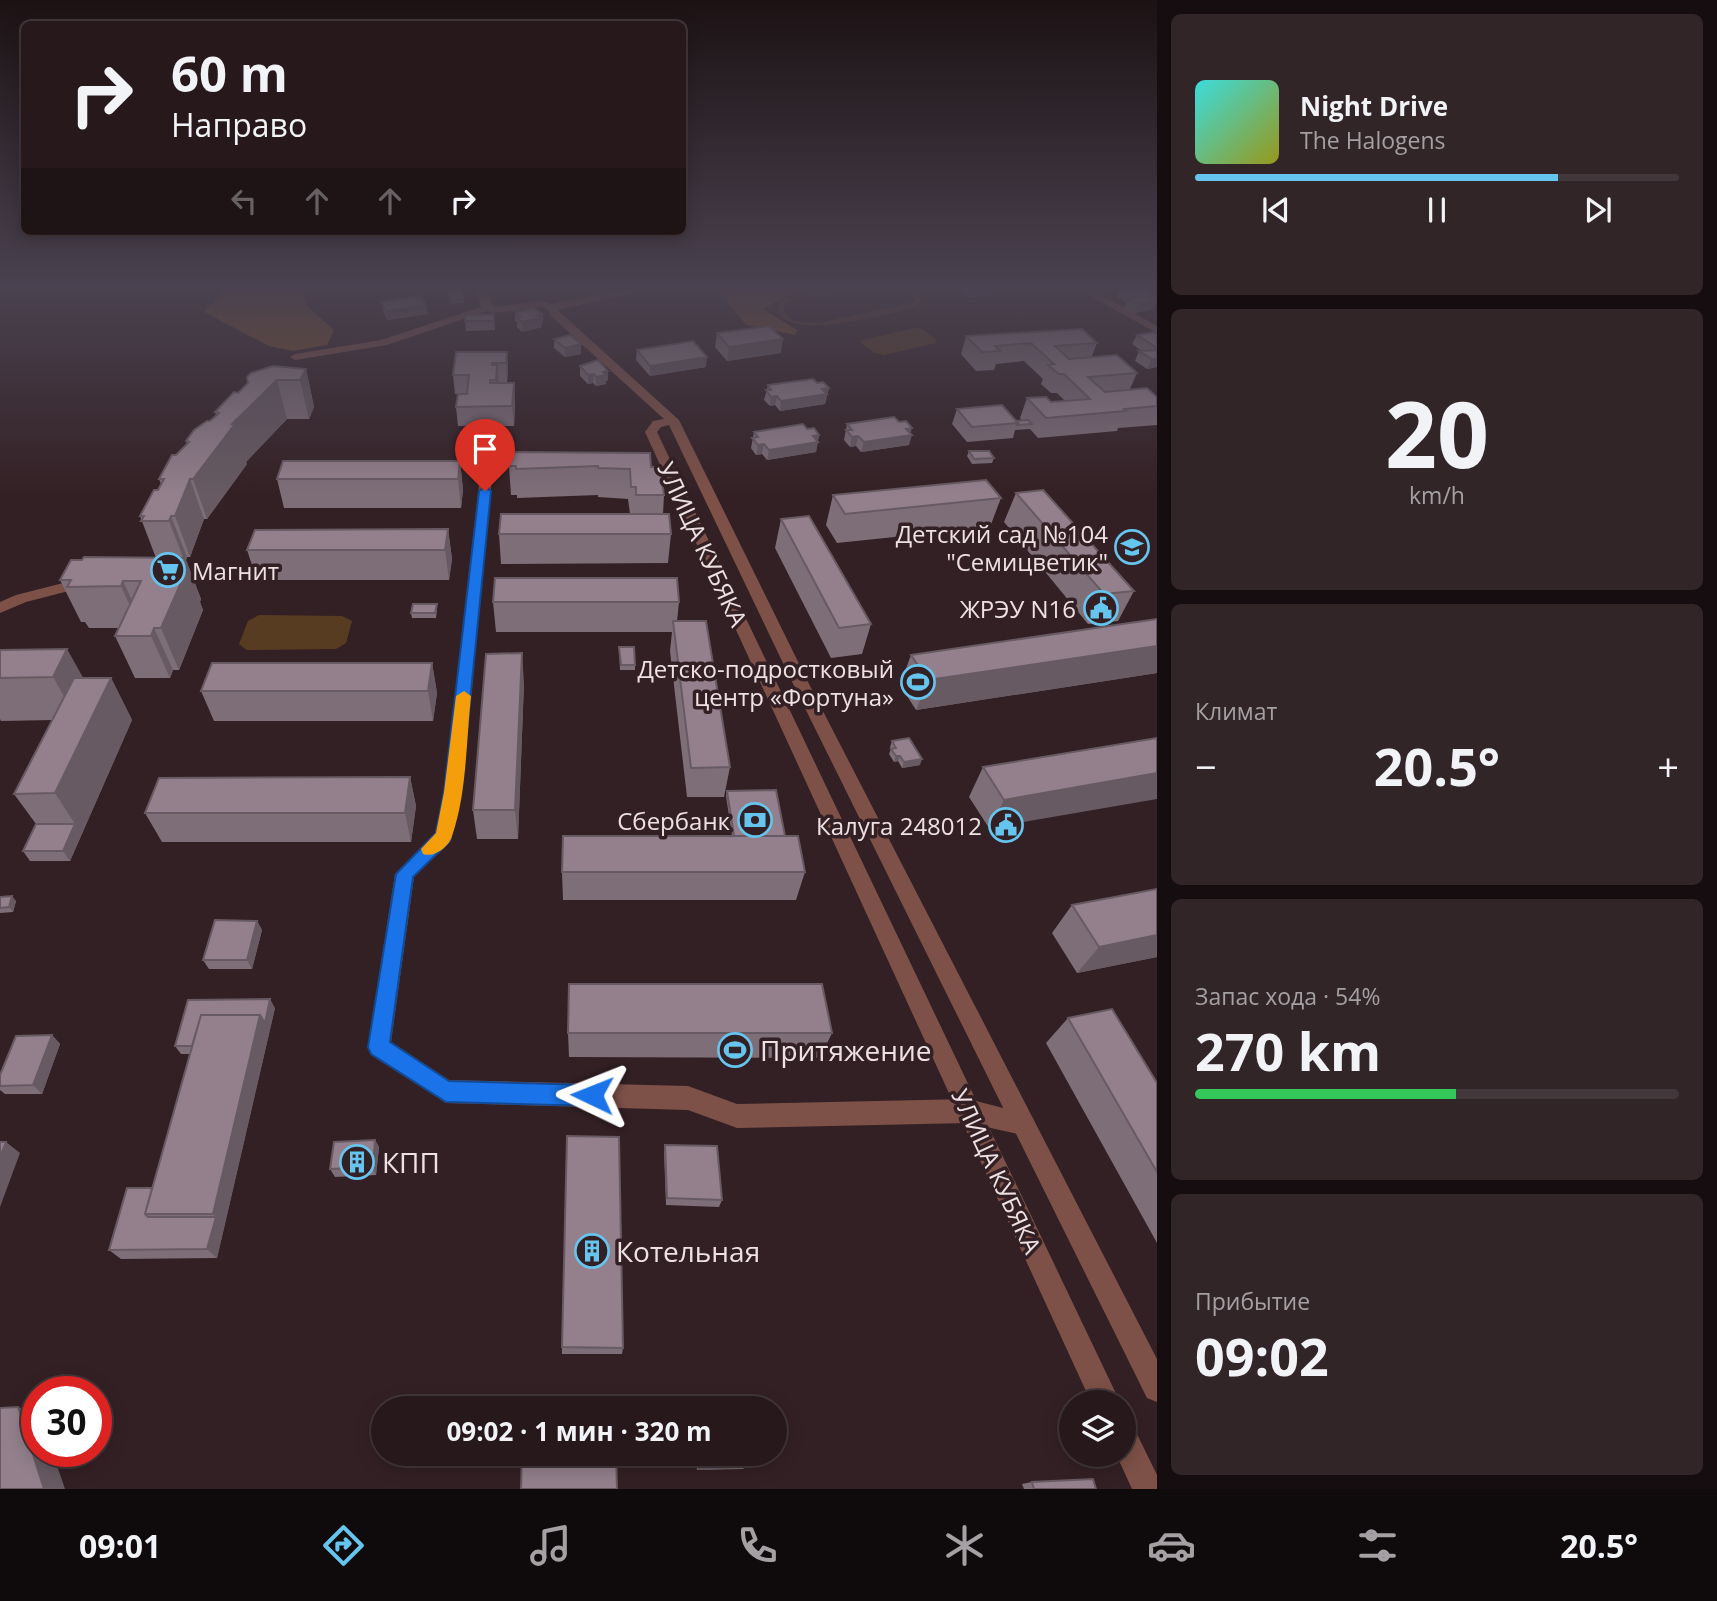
<!DOCTYPE html>
<html lang="ru">
<meta charset="utf-8">
<style>
:root{--surface:#26181b;--page:#322528;--text:#f1f3f6;--muted:#a4a0a3;--line:#42373a;--accent:#65c5ee}
body{margin:0;font-family:"Open Sans",sans-serif;background:var(--page);color:var(--text);height:100vh;display:flex;flex-direction:column;font-size:26px;white-space:nowrap}
*{box-sizing:border-box;margin:0}
p{font-size:23px;color:var(--muted)}
.icon{flex:none;width:38px;height:38px;fill:none;stroke:currentColor;stroke-width:2;stroke-linecap:round;stroke-linejoin:round}
.map{position:relative;flex:1;overflow:hidden}
.details{display:flex;flex-direction:column;gap:14px;padding:14px;background:#150d0f;width:560px}
.details>*{flex:none}
.top-card{position:absolute;left:21px;top:21px;width:665px;height:214px;border-radius:10px;box-shadow:0 4px 18px #0003,0 0 0 2px var(--line);background:#26181b;color:var(--text);overflow:hidden}
.fabs{position:absolute;left:1059px;top:1390px;display:grid;gap:14px}
.fabs a{display:grid;place-items:center;width:77px;height:77px;border-radius:50%;background:var(--surface);box-shadow:0 4px 18px #0003,0 0 0 2px var(--line);font-size:35px}
.speed{position:absolute;left:21px;top:1376px;display:flex;gap:14px;font-size:35px;font-weight:700;text-align:center}
.speed>*{display:grid;place-content:center;width:91px;height:91px;border-radius:50%;background:var(--surface);box-shadow:0 4px 18px #0003,0 0 0 2px var(--line);line-height:1}
.speed .limit{border:10px solid #d22;background:#fff;color:#111}
.pin{position:absolute;display:grid;place-items:center;width:60px;height:60px;color:#fff;margin:-72px -30px;border-radius:50% 50% 50% 0;rotate:-45deg;box-shadow:0 0 7px #0007}
.pin .icon{rotate:45deg}
.me{position:absolute;width:77px;margin:-38px;rotate:272deg;stroke-linejoin:round;filter:drop-shadow(0 0 5px #0008)}
.turn{display:flex;align-items:center;gap:24px;height:147px;padding:0 35px;font-size:32px}
.turn .icon{width:91px;height:91px;stroke-width:2.5}
.turn b{display:block;font-size:49px;line-height:60px}
.lanes{display:flex;align-items:center;height:66px;padding:0 35px;background:#0003;justify-content:center;gap:35px;direction:ltr}
.lanes .off{opacity:.35}
.big{font-size:52px;font-weight:700;line-height:1.1}
.details .widget{flex:1;display:flex;flex-direction:column;justify-content:center;gap:10px;min-width:0;padding:0 24px;border-radius:10px;background:var(--page)}
.details .dial{align-items:center;gap:0}
.dial b{font-size:91px;line-height:1}
.song{display:flex;align-items:center;gap:21px}
.cover{width:84px;height:84px;border-radius:10px;background:linear-gradient(135deg,hsl(180 70% 55%),hsl(60 70% 35%))}
.played{height:7px;border-radius:4px;background:linear-gradient(90deg,var(--accent) 75%,var(--line) 75%)}
.keys{display:flex;justify-content:space-around;direction:ltr}
.heat{display:flex;justify-content:space-between;align-items:center;font-size:38px;direction:ltr}
.charge{height:10px;border-radius:5px;background:linear-gradient(90deg,#34c759 54%,var(--line) 0)}
.trip{position:absolute;left:371px;top:1396px;width:416px;height:70px;border-radius:35px;background:var(--surface);box-shadow:0 4px 18px #0003,0 0 0 2px var(--line);font-weight:700;line-height:70px;text-align:center}
.menu{display:flex;height:112px;justify-content:space-around;align-items:center;background:#0f0a0b;color:var(--muted)}
.menu .icon{width:49px;height:49px}
.menu .on{color:var(--accent)}
.menu b{font-size:32px;color:var(--text)}
main{display:flex;flex:1;min-height:0}
.map>svg:first-child{display:block}
.green{fill:#583c22}
.forest{fill:#774d26}
.lines{fill:none;stroke-linecap:round;stroke-linejoin:round}
.minor{fill:#7d5147;fill-rule:evenodd}
.tertiary{fill:#7d5147;fill-rule:evenodd}
.wall{fill:#7e6e78}
.shaded-wall{fill:#675a62}
.building{fill:#93808c;stroke:#675a62;stroke-width:2}
.route{fill:#1a73e8;stroke:#114b97;stroke-width:2}
.slow{fill:#f59e0b}
.labels{text-anchor:middle;dominant-baseline:central;stroke-width:7;stroke-linejoin:round;paint-order:stroke}
.poi-label{font-size:24px;fill:#eee1e3;stroke:#332024;text-anchor:end}
.street-label{font-size:24px;fill:#eee1e3;stroke:#332024}
.near-poi-label{font-size:28px;fill:#eee1e3;stroke:#332024;text-anchor:start}
</style>
<main>
<div class="map">
<svg width="1157" height="1489" viewBox="0 0 1157 1489">
<rect width="100%" height="100%" fill="#332024"/>
<path class="green" d="M855 287H872L793 300 786 303 783 312 793 321 819 323 915 302 912 295 895 287H906L922 299 916 308 909 309C881 315 794 341 777 312L780 302 788 299Z
M915 328 922 329 937 340 936 343 884 355 875 353 861 343V340Z
M259 615 342 616 352 621 346 643 336 649 247 650 239 644 248 621Z"/>
<path class="forest" d="M228 287H302L307 306 334 330 327 345 293 351 269 346 204 312Z
M715 287H780L797 290 763 309 797 330 795 335 746 325Z"/>
<g class="lines">
<path class="minor" d="M475 287H485L494 307 543 301 552 304 639 287H663L552 311 542 307 493 313 487 311 387 345 295 360 290 357 295 354 381 340 481 307Z
M1074 287H1087L1157 326V333Z
M487 463 493 467 462 792 451 841 414 877 391 1042 449 1080 688 1086 737 1104 968 1099 1031 1115 1035 1123 1031 1131 1023 1135 968 1123 737 1128 688 1110 446 1103 371 1055 368 1047 395 874 435 833 444 792 481 467Z
M87 577 94 582 92 585 26 602 0 613V602L16 595Z"/>
<path class="tertiary" d="M552 305 679 420 810 686 1157 1359V1402L1147 1398 794 686 669 425 661 427 657 432 1120 1402H1091L645 432 653 421 664 419 552 317 547 308Z
M1124 1423 1134 1428 1157 1475V1489H1132L1116 1454H1124Z"/>
</g>
<path class="wall" d="M990 287 994 290 992 295 969 297 959 288Z
M1089 287H1115L1114 291 1095 292Z
M1121 288 1155 296 1153 309 1134 313 1124 308 1127 302 1117 297Z
M381 302 428 314 387 320 383 311Z
M515 312 543 323H542V327L522 332 517 327V322L515 321Z
M494 314 495 330 466 331 465 321Z
M717 333 781 353 727 361 715 347Z
M1157 334V367L1147 369 1135 361 1139 351H1142L1132 344 1137 335Z
M966 336 1097 343 1091 358 1137 373 1130 389 1157 397V425L1118 428 1117 431 1038 438 1030 429 1015 430 1013 438 967 442 952 424 957 409 1016 421 1022 420 1020 418 1027 398 1051 402 1065 401 1057 393H1051L1041 384 1043 379 1024 361 996 364 994 370 976 371 961 354Z
M554 339 581 344V354L565 357 554 348Z
M637 350 706 367 650 376 636 360Z
M507 352 508 371 507 382 499 383H514L515 402 514 426H458L456 407 467 394H455L453 375Z
M580 366 608 371V380L606 381V384L596 386 593 383 588 384 580 376Z
M306 369 314 407 309 419H287L246 462 247 464 207 519H204L190 557H187L186 560 201 599 200 602 203 610 179 670H173L170 678H135L115 636 118 628H89L85 622H81L60 580 156 558 140 516 161 484 159 479 176 455 187 444 186 441 216 415 215 412 238 393Z
M817 383 829 388 825 404 780 411 775 405 770 406 764 400 768 385Z
M847 424 910 433 909 445 861 452 856 446 850 447 844 440Z
M807 429 819 435 816 452 767 460 762 454 756 455 751 448 754 432Z
M969 451 994 458 992 463 972 464 967 456Z
M510 452 651 467 664 495 663 514 671 534 668 563 501 564 499 534 630 514 628 499 598 497V495L517 498V495H511L509 466Z
M460 461 463 490 461 508H284L277 479Z
M1016 493 1134 591 1118 621 1088 624 1004 522Z
M833 495 1001 498 990 527 837 543 826 525Z
M781 519 871 624 862 654 831 658 775 548Z
M448 529 452 559 449 580H257L247 550Z
M493 602H679L677 621 730 767 724 797H687L670 651 672 632H496Z
M437 604V609L436 618H412L411 613Z
M1157 619V673L916 710 900 685 911 655Z
M619 647 635 665V670H620Z
M0 650 83 678H111L132 720 70 861H30L23 851 36 824 14 794 53 720 1 721 0 719Z
M432 663 437 693 433 721H214L201 691Z
M524 683 518 839H477L473 810Z
M1157 738 989 828 969 797 983 767Z
M892 741 920 765 902 768 898 761 894 762 889 754 891 749 890 747Z
M410 777 416 806 411 842H162L145 813Z
M727 791 785 836 805 872 796 900H563L562 872 732 836 726 796Z
M1157 889V957L1077 973 1052 933 1072 905Z
M0 897 16 901 13 912 0 913Z
M257 921 262 930 252 969H209L203 960Z
M275 1008 217 1258 121 1259 109 1250 152 1188 190 1054H181L175 1046Z
M1068 1018 1157 1083V1243L1046 1043Z
M568 1033H832L820 1058 569 1057Z
M52 1035 60 1044 42 1094H5L0 1090V1075Z
M375 1140 379 1147 376 1175 335 1177 330 1169Z
M665 1145 722 1200 719 1207 666 1205 664 1152Z
M562 1347 623 1348 622 1354H562Z
M696 1454H744L745 1467 743 1469 697 1470Z
M1032 1482 1096 1489H1024L1022 1484Z"/>
<path class="shaded-wall" d="M994 290 992 295 969 297 971 292Z
M1155 296 1153 301 1157 300 1153 309 1134 313 1138 304 1150 297Z
M464 299V303L451 304 450 300Z
M426 305 428 314 387 320 386 311Z
M543 314V323H542V327L522 332V322Z
M783 339 781 353 727 361 729 347Z
M581 344V354L565 357V348Z
M507 352 508 371 507 382 506 363Z
M707 357 706 367 650 376V366Z
M1152 359H1157V367L1147 369Z
M497 365 499 384 497 399 496 380Z
M306 369 314 407 309 419 300 380Z
M608 371V380L606 381V384L596 386V377L603 372Z
M594 374 593 383 588 384V375Z
M277 380 287 419 246 462 247 464 207 519 193 479 232 424Z
M514 383 515 402 514 426 512 406Z
M829 388 825 404 780 411 781 401Z
M777 396 775 405 770 406 771 397Z
M912 428 910 435H912L909 445 861 452 864 442Z
M819 435 816 452 767 460 769 450Z
M858 436 856 446 850 447 852 437Z
M764 444 762 454 756 455 758 445Z
M460 461 463 490 461 508 458 479Z
M190 479 204 519 190 557 175 516Z
M171 516 187 557 186 560 201 599 200 602 203 610 179 670 161 628 180 573 183 557 169 521Z
M448 529 452 559 449 580 445 550Z
M123 581 142 622 140 628 121 586Z
M154 628 173 670 170 678 151 636Z
M1157 646V673L916 710 928 680Z
M67 649 90 690 77 719 53 677Z
M522 653 524 683 518 839 515 810Z
M432 663 437 693 433 721 428 691Z
M111 678 132 720 70 861 63 851 75 824 55 793Z
M896 756H900L898 761 894 762Z
M922 759 920 765 902 768 904 762Z
M1157 773V799L989 828 1004 800Z
M410 777 416 806 411 842 405 813Z
M12 896 16 901 13 912 9 907Z
M257 921 262 930 252 969 247 960Z
M1157 935V957L1077 973 1099 947Z
M270 999 275 1008 217 1258 207 1249 216 1217 213 1214 260 1015Z
M52 1035 60 1044 42 1094 33 1085Z
M375 1140 379 1147 376 1175 373 1167Z
M6 1142 20 1153 0 1207V1157Z
M18 1407 37 1413V1451H52L65 1489H44Z"/>
<path class="building" d="M965 287H990L994 290 971 292Z
M1126 287H1139L1155 296 1150 297 1157 300 1138 304 1128 299 1137 297 1121 288Z
M461 291 464 299 450 300 448 292Z
M421 296 426 305 386 311 381 302Z
M533 308 543 314 538 315 542 318 522 322 517 318 521 317 515 312Z
M494 314V321H465V315Z
M769 326 783 339 729 347 717 333Z
M1082 329 1097 343 1055 346 1069 359 1117 355 1137 373 1088 377 1105 392 1147 388 1157 397V406L1124 409 1126 411 1046 418 1027 398 1046 397 1051 402 1090 399 1064 374H1059L1048 365 1054 364 1031 343 995 346 1000 351 982 352 966 336Z
M1154 332 1157 334V348L1137 335Z
M570 335 581 344 565 348 554 339Z
M693 341 707 357 650 366 637 350Z
M1157 350V359H1152L1139 351Z
M456 352H507L506 363H492V365H497L496 380H490V383H514L512 406 456 407 458 394H467L469 375H453Z
M598 360 608 371 603 372 606 375 596 377 594 374 588 375 580 366Z
M273 366 306 369 300 380H277L232 424H235L193 479H190L175 516H171L169 521H141L144 516H140L154 490H158L164 479H159L172 455H176L189 442 186 441 194 430 207 421H210L219 413 215 412 234 392 238 393 248 383 247 377 251 373Z
M813 379 817 383 823 382 829 388 822 389 827 394 781 401 777 396 771 397 766 390H771L768 385Z
M1002 405 1018 423 972 427 957 409Z
M894 417 899 422 906 421 912 428 906 429 912 435 864 442 858 436 852 437 846 430H852L847 424Z
M1028 420 1032 424 1017 425 1018 423 1016 421Z
M803 424 807 429 814 428 819 435 813 436 818 442 769 450 764 444 758 445 752 438 758 437 754 432Z
M969 451H989L994 458 974 459Z
M510 452 650 453 651 467H660L664 495H636V487H631L630 469 598 468V466L516 469V466H509Z
M283 461H460L458 479H277Z
M986 480 1001 498 845 514 833 495Z
M1043 490 1134 591 1104 594 1016 493Z
M501 514H669L671 534H499Z
M809 516 871 624 839 628 781 519Z
M448 529 445 550H247L255 530Z
M84 557 185 558 180 569H187L161 628H154L151 636H115L141 581H123L121 586 67 587 71 580H60L71 560H82Z
M495 578H677L679 602H493Z
M413 604H437L435 613H411Z
M1157 619V646L928 680 911 655Z
M673 621H706L730 767 691 768Z
M619 647H634L635 665H621Z
M67 649 53 677 0 678V650Z
M522 653 515 810H473L486 654Z
M212 663H432L428 691H201Z
M74 678H111L55 793 14 794Z
M909 738 922 759 904 762 900 756H896L891 749 896 748 892 741Z
M1157 738V773L1004 800 983 767Z
M410 777 405 813H145L159 778Z
M776 790 785 836H734L727 791Z
M36 824H75L63 851H23Z
M563 836H798L805 872H562Z
M1157 889V935L1099 947 1072 905Z
M12 896 9 907 0 908V897Z
M215 920 257 921 247 960H203Z
M569 984H822L832 1033H568Z
M270 999 265 1023 260 1015H201L192 1046H175L188 1000Z
M1112 1009 1157 1083V1172L1068 1018Z
M201 1015H260L213 1214H145Z
M52 1035 33 1085 0 1086V1075L16 1036Z
M567 1136 619 1137 623 1348 562 1347Z
M375 1140 373 1167 330 1169 334 1142Z
M0 1142H6L0 1157Z
M665 1145 717 1146 722 1200 667 1198Z
M127 1188H152L145 1214 148 1217H216L207 1249 109 1250Z
M18 1407 44 1489H0V1408Z
M522 1454H616L617 1489H521Z
M697 1454H744L745 1467 699 1469Z
M1093 1479 1096 1489H1034L1032 1482Z"/>
<linearGradient id="sky" x2="0" y2="1"><stop stop-color="#1c1214"/><stop offset="0.58" stop-color="#4a4250"/><stop offset="1" stop-color="#4a4250" stop-opacity="0"/></linearGradient>
<rect width="1157" height="496" fill="url(#sky)"/>
<path class="route" d="M485 487 491 491 461 792 450 841 413 877 390 1042 449 1081 592 1085 599 1088 603 1095 599 1103 592 1106 446 1102 371 1054 368 1047 396 874 436 833 444 792 479 491Z"/>
<path class="slow" d="M464 691 471 696C466 741 467 793 452 836 449 847 434 858 423 854L421 849 436 833 444 792 456 696Z"/>
<defs>
<g id="school-ring" transform="scale(1.75)"><circle r="9.5" fill="#332024" stroke="#65c5ee" stroke-width="1.5"/><path d="M0-5L7-2L0 1L-7-2ZM-4 1L0 2.5L4 1V4Q0 6-4 4Z" fill="#65c5ee"/></g>
<g id="supermarket-ring" transform="scale(1.75)"><circle r="9.5" fill="#332024" stroke="#65c5ee" stroke-width="1.5"/><path d="M-6-5.5h2.5l.6 2H6L4.5 2H-2.5L-4.4-4H-6ZM-1.5 3.2a1.3 1.3 0 1 0 .1 0ZM3 3.2a1.3 1.3 0 1 0 .1 0Z" fill="#65c5ee"/></g>
<g id="civic-ring" transform="scale(1.75)"><circle r="9.5" fill="#332024" stroke="#65c5ee" stroke-width="1.5"/><path d="M-.6-6.5H3V-4.5H.6V-3L4-1V1h2V6H-6V1h2V-1L-.6-3ZM-1.2 2.5V6h2.4V2.5Z" fill="#65c5ee"/></g>
<g id="stadium-ring" transform="scale(1.75)"><circle r="9.5" fill="#332024" stroke="#65c5ee" stroke-width="1.5"/><path d="M0-5a6.5 5 0 1 0 0 10a6.5 5 0 1 0 0-10ZM-3.5-1.8h7v3.6h-7Z" fill="#65c5ee"/></g>
<g id="bank-ring" transform="scale(1.75)"><circle r="9.5" fill="#332024" stroke="#65c5ee" stroke-width="1.5"/><path d="M-6-4H6V4H-6ZM0-2.3a2.3 2.3 0 1 0 0 4.6a2.3 2.3 0 1 0 0-4.6Z" fill="#65c5ee"/></g>
<g id="building-ring" transform="scale(1.75)"><circle r="9.5" fill="#332024" stroke="#65c5ee" stroke-width="1.5"/><path d="M-4-6H4V6H1V3H-1V6H-4ZM-2.5-4.3h1.7v1.8h-1.7ZM.8-4.3h1.7v1.8H.8ZM-2.5-1h1.7V.8h-1.7ZM.8-1h1.7V.8H.8Z" fill="#65c5ee"/></g>
</defs>
<g fill-rule="evenodd">
<use href="#school-ring" x="1132" y="547"/>
<use href="#supermarket-ring" x="168" y="570"/>
<use href="#civic-ring" x="1101" y="608"/>
<use href="#stadium-ring" x="918" y="682"/>
<use href="#bank-ring" x="755" y="820"/>
<use href="#civic-ring" x="1006" y="825"/>
<use href="#stadium-ring" x="735" y="1050"/>
<use href="#building-ring" x="357" y="1162"/>
<use href="#building-ring" x="592" y="1251"/>
</g>
<g class="labels">
<g class="poi-label">
<text x="1108" y="533">Детский сад №104<tspan x="1108" dy="28">"Семицветик"</tspan></text>
<text x="192" y="570" text-anchor="start">Магнит</text>
<text x="1076" y="608">ЖРЭУ N16</text>
<text x="894" y="668">Детско-подростковый<tspan x="894" dy="28">центр «Фортуна»</tspan></text>
<text x="730" y="820">Сбербанк</text>
<text x="982" y="825">Калуга 248012</text>
</g>
<g class="street-label">
<text transform="translate(703 544) rotate(65)">УЛИЦА КУБЯКА</text>
<text transform="translate(997 1171) rotate(65)">УЛИЦА КУБЯКА</text>
</g>
<g class="near-poi-label">
<text x="760" y="1050">Притяжение</text>
<text x="382" y="1162">КПП</text>
<text x="616" y="1251">Котельная</text>
</g>
</g>
</svg>
<div class="fabs">
<a><svg class="icon" aria-label="layers" viewBox="0 0 24 24"><path d="M12 4l9 5-9 5-9-5zM3 14l9 5 9-5"/></svg></a>
</div>
<div class="speed"><div class="limit">30</div></div>
<div class="pin" style="left:485px;top:491px;background:#d93025"><svg class="icon" aria-label="arrive" viewBox="0 0 24 24"><path d="M6 21V4h12l-3 4 3 4H6"/></svg></div>
<svg class="me" style="left:592px;top:1095px" viewBox="-20 -20 40 40"><path d="M0-17L14 15 0 8-14 15z" fill="#1a73e8" stroke="#fff" stroke-width="4"/></svg>
<div class="trip">09:02 · 1 мин · 320 m</div>
<div class="top-card">
<div class="turn"><svg class="icon" aria-label="right" viewBox="0 0 24 24"><path d="M7 20v-9h11M14 6l5 5-5 5"/></svg><div><b>60 m</b>Направо</div></div>
<div class="lanes"><svg class="icon off" aria-label="left" viewBox="0 0 24 24"><path d="M17 20v-9H6M10 6l-5 5 5 5"/></svg><svg class="icon off" aria-label="ahead" viewBox="0 0 24 24"><path d="M12 20V5M6 11l6-6 6 6"/></svg><svg class="icon off" aria-label="ahead" viewBox="0 0 24 24"><path d="M12 20V5M6 11l6-6 6 6"/></svg><svg class="icon" aria-label="right" viewBox="0 0 24 24"><path d="M7 20v-9h11M14 6l5 5-5 5"/></svg></div>
</div>
</div>
<section class="details">
<div class="widget">
<div class="song"><i class="cover"></i><div><b>Night Drive</b><p>The Halogens</p></div></div>
<div class="played"></div>
<div class="keys"><svg class="icon" aria-label="previous" viewBox="0 0 24 24"><path d="M18 5L8 12l10 7zM5 5v14"/></svg><svg class="icon" aria-label="pause" viewBox="0 0 24 24"><path d="M8 5v14M16 5v14"/></svg><svg class="icon" aria-label="next" viewBox="0 0 24 24"><path d="M6 5l10 7-10 7zM19 5v14"/></svg></div>
</div>
<div class="widget dial"><b>20</b><p>km/h</p></div>
<div class="widget"><p>Климат</p>
<div class="heat"><a>−</a><b class="big">20.5°</b><a>+</a></div>
</div>
<div class="widget"><p>Запас хода · 54%</p><b class="big">270 km</b><div class="charge"></div></div>
<div class="widget"><p>Прибытие</p><b class="big">09:02</b></div>
</section>
</main>
<nav class="menu">
<b>09:01</b>
<svg class="icon on" aria-label="directions" viewBox="0 0 24 24"><path d="M12 3l9 9-9 9-9-9zM9 14v-3h6M13 9l2 2-2 2"/></svg>
<svg class="icon" aria-label="music" viewBox="0 0 24 24"><path d="M9 18V5l10-2v13"/><circle cx="6" cy="18" r="3"/><circle cx="16" cy="16" r="3"/></svg>
<svg class="icon" aria-label="phone" viewBox="0 0 24 24"><path d="M5 4h4l2 5-3 2q2 4 5 5l2-3 5 2v4C11 20 4 13 5 4z"/></svg>
<svg class="icon" aria-label="climate" viewBox="0 0 24 24"><path d="M12 3v18M4 7l16 10M4 17L20 7"/></svg>
<svg class="icon" aria-label="car" viewBox="0 0 24 24"><path d="M5 17H2v-5l4-1 3-4h7l3 4 3 1v5h-3M9 17h6M6 11h13"/><circle cx="7" cy="17" r="2"/><circle cx="17" cy="17" r="2"/></svg>
<svg class="icon" aria-label="filters" viewBox="0 0 24 24"><path d="M4 7h16M4 17h16"/><circle cx="9" cy="7" r="2"/><circle cx="15" cy="17" r="2"/></svg>
<b>20.5°</b>
</nav>
